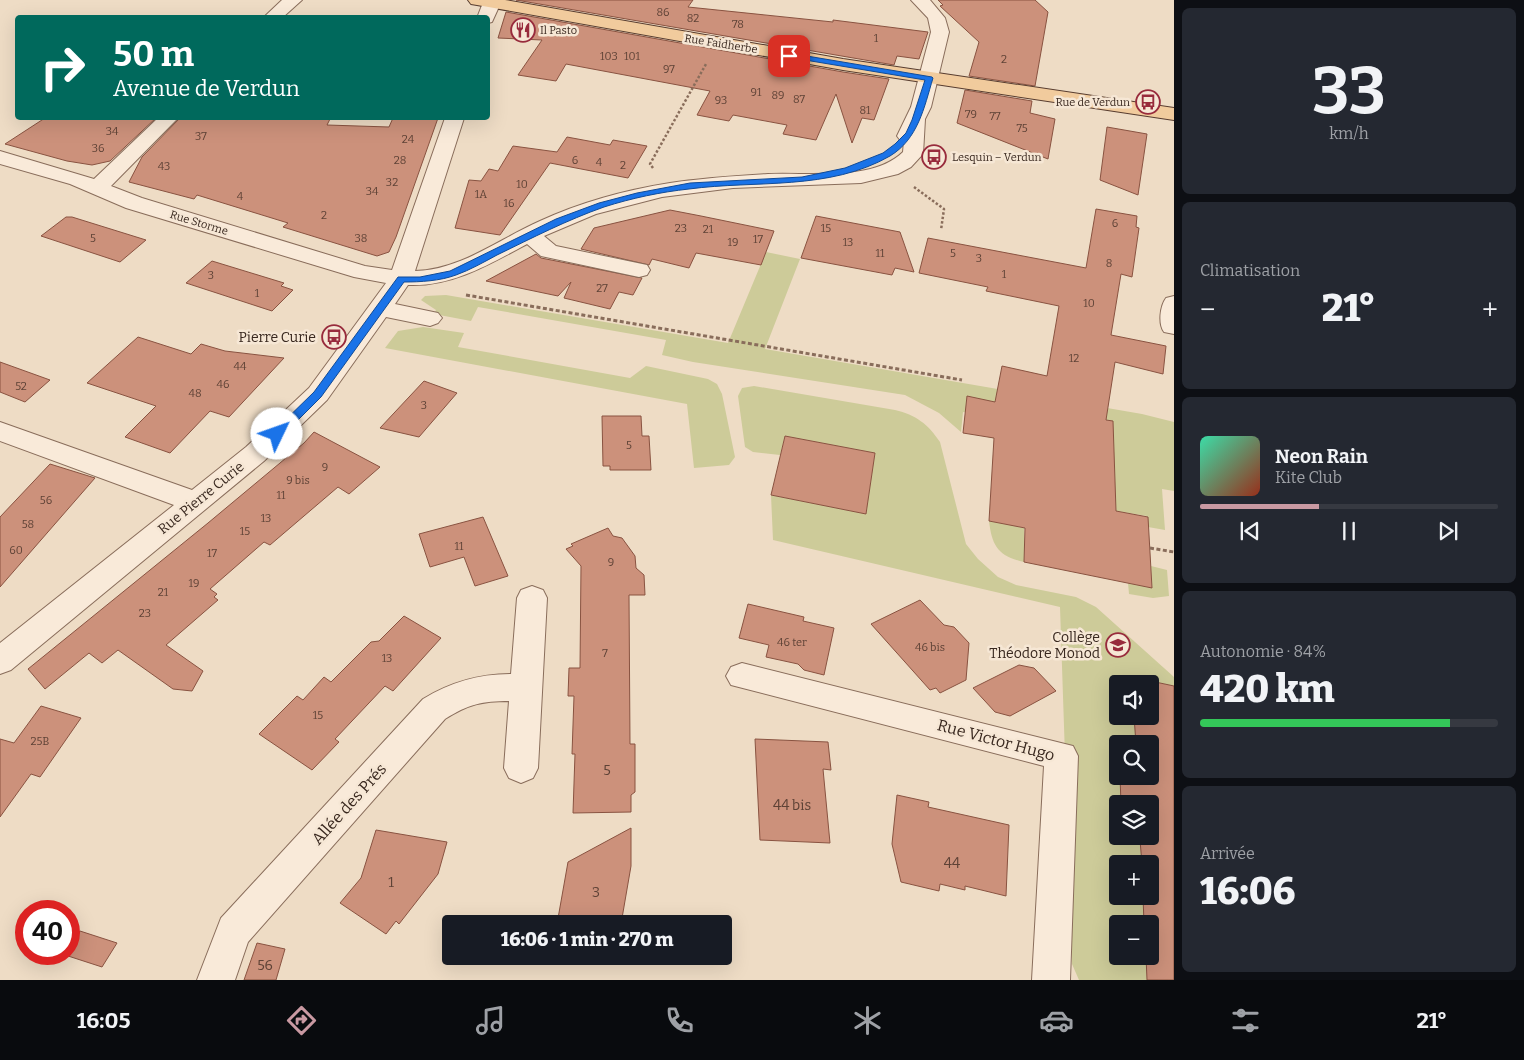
<!DOCTYPE html>
<html lang="fr">
<meta charset="utf-8">
<style>
:root{--surface:#171b24;--page:#242831;--text:#f1f3f6;--muted:#9ea1a6;--line:#363941;--accent:#c999a2}
body{margin:0;font-family:Bitter,serif;background:var(--page);color:var(--text);height:100vh;display:flex;flex-direction:column;font-size:19px;white-space:nowrap}
*{box-sizing:border-box;margin:0}
p{font-size:16px;color:var(--muted)}
.icon{flex:none;width:28px;height:28px;fill:none;stroke:currentColor;stroke-width:2;stroke-linecap:round;stroke-linejoin:round}
.map{position:relative;flex:1;overflow:hidden}
.drawer{display:flex;flex-direction:column;gap:8px;padding:8px;background:#0d0f14;width:350px}
.drawer>*{flex:none}
.guide{position:absolute;left:15px;top:15px;width:475px;height:105px;border-radius:5px;box-shadow:0 5px 20px #0002;background:#00695c;color:#fff;overflow:hidden}
.tools{position:absolute;left:1109px;top:675px;display:grid;gap:10px}
.tools a{display:grid;place-items:center;width:50px;height:50px;border-radius:5px;background:var(--surface);box-shadow:0 5px 20px #0002;font-size:25px}
.speed{position:absolute;left:15px;top:900px;display:flex;gap:10px;font-size:25px;font-weight:700;text-align:center}
.speed>*{display:grid;place-content:center;width:65px;height:65px;border-radius:50%;background:var(--surface);box-shadow:0 5px 20px #0002;line-height:1}
.speed .limit{border:8px solid #d22;background:#fff;color:#111}
.pin{position:absolute;display:grid;place-items:center;width:42px;height:42px;color:#fff;margin:-21px;border-radius:10px;box-shadow:0 2px 8px #0006}
.me{position:absolute;width:55px;margin:-28px;rotate:48deg;stroke-linejoin:round;filter:drop-shadow(0 0 4px #0008)}
.turn{display:flex;align-items:center;gap:18px;height:105px;padding:0 15px;font-size:22px}
.turn .icon{width:65px;height:65px;stroke-width:2.5}
.turn b{display:block;font-size:35px;line-height:42px}
.big{font-size:38px;font-weight:800;line-height:1.1}
.drawer .tile{flex:1;display:flex;flex-direction:column;justify-content:center;gap:8px;min-width:0;padding:0 18px;border-radius:8px;background:var(--page)}
.drawer .dial{align-items:center;gap:0}
.dial b{font-size:65px;line-height:1}
.song{display:flex;align-items:center;gap:15px}
.cover{width:60px;height:60px;border-radius:8px;background:linear-gradient(135deg,hsl(160 70% 55%),hsl(10 70% 35%))}
.played{height:5px;border-radius:2px;background:linear-gradient(90deg,var(--accent) 40%,var(--line) 40%)}
.keys{display:flex;justify-content:space-around;direction:ltr}
.heat{display:flex;justify-content:space-between;align-items:center;font-size:28px;direction:ltr}
.charge{height:8px;border-radius:4px;background:linear-gradient(90deg,#34c759 84%,var(--line) 0)}
.trip{position:absolute;left:442px;top:915px;width:290px;height:50px;border-radius:5px;background:var(--surface);box-shadow:0 5px 20px #0002;font-weight:800;line-height:50px;text-align:center}
.menu{display:flex;height:80px;justify-content:space-around;align-items:center;background:#090b0e;color:var(--muted)}
.menu .icon{width:35px;height:35px}
.menu .active{color:var(--accent)}
.menu b{font-size:22px;color:var(--text)}
main{display:flex;flex:1;min-height:0}
.map>svg:first-child{display:block}
.green{fill:#cdcb99}
.building{fill:#cc917b;stroke:#895341}
.lines{fill:none;stroke-linecap:round;stroke-linejoin:round}
.minor-casing{stroke:#896d5b;stroke-width:2}
.major-casing{stroke:#573c2f;stroke-width:2}
.path-far1{stroke:#896d5b;stroke-width:2.5;stroke-dasharray:2.5 2;stroke-linecap:butt}
.path{stroke:#896d5b;stroke-width:3;stroke-dasharray:4 2.5;stroke-linecap:butt}
.minor{fill:#f9ead9;fill-rule:evenodd}
.major{fill:#f1cb9d;fill-rule:evenodd}
.route{fill:#1a73e8;stroke:#114b97}
.labels{text-anchor:middle;dominant-baseline:central;stroke-width:5;stroke-linejoin:round;paint-order:stroke}
.number-label{font-size:11px;fill:#5e4236}
.far-poi-label{font-size:11px;fill:#39281f;stroke:#f6e7d5;text-anchor:start}
.far-street-label{font-size:11px;fill:#39281f;stroke:#f6e7d5}
.poi-label{font-size:14px;fill:#39281f;stroke:#f6e7d5;text-anchor:end}
.street-label{font-size:14px;fill:#39281f;stroke:#f6e7d5}
.near-number-label{font-size:14px;fill:#5e4236}
.near-street-label{font-size:16px;fill:#39281f;stroke:#f6e7d5}
</style>
<main>
<div class="map">
<svg width="1174" height="980" viewBox="0 0 1174 980">
<rect width="100%" height="100%" fill="#eedcc5"/>
<path class="green" d="M766 252 800 259 765 349 1142 414 1174 422V491L1162 489 1165 530 1148 527 1147 516 1116 511 1112 421 1034 407 1033 447 987 437 988 416 963 412 961 432 939 413 905 395 693 362 662 355 666 340 478 307 471 321 434 314 436 310 421 300 425 296 446 295 728 343Z
M423 327 464 333 458 347 630 378 646 366 708 379 717 384 722 394 735 457 729 465 694 468 687 404 385 348 398 331Z
M754 386 895 410C916 415 928 424 940 442L966 544 978 559 998 577 1016 585 1076 597 1096 607 1174 677V686L1133 677V684H1118V716H1134L1136 744H1118V776H1120L1121 804H1118V836L1140 840 1142 864H1118V896H1143L1144 924H1118V956H1146L1147 980H1079L1072 964 1060 607 773 540 771 495 866 513 875 453 785 436 780 455 753 452 745 447 738 396 742 388Z
M989 521 1024 528V562C998 556 992 546 989 521Z
M1151 566 1167 570 1169 596 1153 598 1129 594 1128 583 1152 587Z"/>
<path class="building" d="M516 0H693L688 7 833 22V20L928 32 919 59 897 56 894 65Z
M938 0H1035L1048 12 1035 86 969 76 979 42 940 6 943 5Z
M506 12 843 72 889 79 874 120 862 118 852 143 836 94 816 140 783 134 787 125 733 115 729 121 697 115 710 91 566 64 556 81 518 75 542 40 498 38Z
M965 90 1032 101 1030 113 1055 119 1048 159 957 123Z
M45 118H156L110 161 92 165 67 161 5 144Z
M180 118 330 119 327 125 389 127 393 118H438L396 237 389 252 377 256 283 227 288 223 197 195 194 199 129 182 142 157Z
M1107 127 1147 134 1138 195 1100 180Z
M567 137 610 145 613 140 647 146 628 178 550 163 500 235 455 228 469 180 481 181 489 169 498 171 513 146 557 152Z
M1096 209 1137 216 1136 227 1139 228 1132 277 1121 274 1111 335 1166 346 1163 374 1115 362 1106 420 1113 421 1116 511 1148 517 1152 588 1024 562 1025 528 989 521 994 438 963 433 967 396 995 402 1002 366 1047 376 1059 306 986 291 988 287 919 273 928 238 1086 268Z
M670 210 701 216 774 231 761 265 696 253 689 268 652 259 649 265 581 249 594 228Z
M816 216 900 232 914 272 895 268 892 275 801 258Z
M66 217H72L146 240 120 262 41 236Z
M536 254 541 258 642 278 633 295 619 292 610 309 564 298 571 282 558 296 486 281Z
M212 261 284 283 281 286 293 290 272 311 186 283Z
M138 337 191 354 201 344 225 351 284 358 229 417 210 411 170 453 125 437 156 406 87 383Z
M0 362 50 380 25 402 0 392Z
M424 381 457 393 419 437 380 428Z
M602 416H641L642 436H649L651 470H610V466H603Z
M314 432 380 467 349 494 338 487 270 545 264 542 210 589 217 594 214 597 218 600 166 645 203 671 192 691 173 689 118 650 102 663 89 653 45 689 28 669 208 523 304 443Z
M785 436 875 453 866 514 771 495Z
M50 464 95 478 0 587V517Z
M483 517 508 576 475 586 464 557 430 567 419 534Z
M608 528 613 536 622 538 635 556 636 568 644 575 645 595H629L630 744H635V792L631 795V812L573 813 575 754H572L574 696H568L569 668H580L581 566 566 549 573 546 571 544Z
M920 600 944 625 954 627 969 643 966 680 940 693 936 688 930 690 871 624Z
M748 604 804 617 803 621 834 628 824 675 804 670 798 664 766 657 769 645 739 638Z
M404 616 441 638 393 691 385 686 335 739 339 742 312 770 259 734 297 696 303 700 324 677 331 682 371 642 379 641Z
M1019 665 1034 668 1056 691 1010 716 995 712 973 688Z
M1132 677 1174 686V980H1147L1146 956H1150V924H1144L1143 896H1150V864H1142L1140 840 1123 836H1150V804H1121L1120 776H1150V744H1136L1134 716H1150V684H1133Z
M41 706 81 718 40 777 31 774 0 817V739L14 743Z
M755 739 828 742 831 770 823 769 830 843 760 840Z
M897 795 929 802 928 807 1009 825 1006 896 965 886V890L940 884 939 891 901 882 892 844Z
M631 828V866L621 924H557L568 862Z
M376 830 447 842 438 874 399 924 396 921 386 934 340 903 361 878Z
M80 931 117 943 102 967 65 955 69 954V950Z
M257 943 285 949 276 980H244Z"/>
<g class="lines">
<g class="minor-casing">
<path id="minor" d="M282 0H302L282 18H263Z
M484 0H502L492 22 488 23V18H477Z
M911 0H930L945 18 949 32 931 107 925 119 923 154 911 167 898 174 861 183 733 188 662 197 596 214 544 236 556 246 647 265 650 270 647 275 639 277 541 256 527 244C490 264 452 287 408 285L395 304 438 313 442 318 438 323 430 326 386 317 327 400 264 461 11 670 0 674V643L174 505 0 441V422L192 490 246 447 309 388 386 283 354 277 126 208 70 184 0 164V151L94 179 158 118H178L111 186 142 198 365 266 392 270 445 118H464L415 271C461 270 499 239 540 221 581 202 626 190 670 183 703 178 735 176 768 174 809 172 872 182 903 152L904 141 900 140 897 136 911 107 931 32 928 18Z
M1174 296V334L1164 332C1158 324 1160 306 1166 298Z
M532 586 543 590 547 598 538 768 533 778 521 783 509 778 504 768 509 701C482 701 469 704 445 719L248 942 235 980H197L221 918 423 699C451 682 478 674 511 674L517 598 521 590Z
M742 663 1073 746 1078 756 1070 980H1032L1044 766 731 685 726 676 731 667Z"/>
</g>
<g class="major-casing">
<path id="major" d="M468 0H505L843 59 1174 108V120L843 70 477 5 471 4Z"/>
</g>
<path class="path-far1" d="M653 168 650 164 706 64
M914 187 944 209 941 230"/>
<path class="path" d="M466 295 962 380
M1150 548 1174 552"/>
<use href="#minor" class="minor"/>
<use href="#major" class="major"/>
</g>
<path class="route" d="M789 53 932 77 933 78C924 108 918 139 890 156 829 191 756 180 689 189 661 192 632 198 604 207 567 220 532 238 497 255 484 262 470 270 456 275 440 281 420 282 404 282L321 397 281 437H273L271 434 273 432 314 392 398 277H420L450 271 556 219 599 203 637 193 690 183 802 177 845 168 883 153 895 144 906 133 912 120 925 80 787 57 786 56Z"/>
<defs>
<g id="restaurant-ring" transform="scale(1.25)"><circle r="9.5" fill="#f6e7d5" stroke="#982b3c" stroke-width="1.5"/><path d="M-5-6h1v4h1v-4h1v4h1v-4h1v5L-1.5 .5V6h-2V.5L-5-1ZM5-6V6H3V1.5H1.5Q1.5-4 5-6Z" fill="#982b3c"/></g>
<g id="bus-ring" transform="scale(1.25)"><circle r="9.5" fill="#f6e7d5" stroke="#982b3c" stroke-width="1.5"/><path d="M-5-6H5V4H4V6H2V4H-2V6H-4V4H-5ZM-3.5-4V0h7V-4ZM-3.5 1.2v1.5H-2V1.2ZM2 1.2v1.5H3.5V1.2Z" fill="#982b3c"/></g>
<g id="school-ring" transform="scale(1.25)"><circle r="9.5" fill="#f6e7d5" stroke="#982b3c" stroke-width="1.5"/><path d="M0-5L7-2L0 1L-7-2ZM-4 1L0 2.5L4 1V4Q0 6-4 4Z" fill="#982b3c"/></g>
</defs>
<g fill-rule="evenodd">
<use href="#restaurant-ring" x="523" y="30"/>
<use href="#bus-ring" x="1148" y="102"/>
<use href="#bus-ring" x="934" y="157"/>
<use href="#bus-ring" x="334" y="337"/>
<use href="#school-ring" x="1118" y="645"/>
</g>
<g class="labels">
<g class="number-label">
<text x="663" y="12">86</text>
<text x="693" y="18">82</text>
<text x="738" y="24">78</text>
<text x="876" y="38">1</text>
<text x="609" y="56">103</text>
<text x="632" y="56">101</text>
<text x="1004" y="59">2</text>
<text x="669" y="69">97</text>
<text x="756" y="92">91</text>
<text x="778" y="95">89</text>
<text x="799" y="99">87</text>
<text x="721" y="100">93</text>
<text x="865" y="110">81</text>
<text x="971" y="114">79</text>
<text x="995" y="116">77</text>
<text x="1022" y="128">75</text>
<text x="112" y="131">34</text>
<text x="201" y="136">37</text>
<text x="408" y="139">24</text>
<text x="98" y="148">36</text>
<text x="400" y="160">28</text>
<text x="575" y="160">6</text>
<text x="599" y="162">4</text>
<text x="623" y="165">2</text>
<text x="164" y="166">43</text>
<text x="392" y="182">32</text>
<text x="522" y="184">10</text>
<text x="372" y="191">34</text>
<text x="481" y="194">1A</text>
<text x="240" y="196">4</text>
<text x="509" y="203">16</text>
<text x="324" y="215">2</text>
<text x="1115" y="223">6</text>
<text x="681" y="228">23</text>
<text x="826" y="228">15</text>
<text x="708" y="229">21</text>
<text x="93" y="238">5</text>
<text x="361" y="238">38</text>
<text x="758" y="239">17</text>
<text x="733" y="242">19</text>
<text x="848" y="242">13</text>
<text x="880" y="253">11</text>
<text x="953" y="253">5</text>
<text x="979" y="258">3</text>
<text x="1109" y="263">8</text>
<text x="1004" y="274">1</text>
<text x="211" y="275">3</text>
<text x="602" y="288">27</text>
<text x="257" y="293">1</text>
<text x="1089" y="303">10</text>
<text x="1074" y="358">12</text>
<text x="240" y="366">44</text>
<text x="223" y="384">46</text>
<text x="21" y="386">52</text>
<text x="195" y="393">48</text>
<text x="424" y="405">3</text>
<text x="629" y="445">5</text>
<text x="325" y="467">9</text>
<text x="298" y="480">9 bis</text>
<text x="281" y="495">11</text>
<text x="46" y="500">56</text>
<text x="266" y="518">13</text>
<text x="28" y="524">58</text>
<text x="245" y="531">15</text>
<text x="459" y="546">11</text>
<text x="16" y="550">60</text>
<text x="212" y="553">17</text>
<text x="611" y="562">9</text>
<text x="194" y="583">19</text>
<text x="163" y="592">21</text>
<text x="145" y="613">23</text>
<text x="792" y="642">46 ter</text>
<text x="930" y="647">46 bis</text>
<text x="605" y="653">7</text>
<text x="387" y="658">13</text>
<text x="318" y="715">15</text>
<text x="40" y="741">25B</text>
</g>
<g class="far-poi-label">
<text x="540" y="30">Il Pasto</text>
<text x="1130" y="102" text-anchor="end">Rue de Verdun</text>
<text x="952" y="157">Lesquin – Verdun</text>
</g>
<g class="far-street-label">
<text transform="translate(721 44) rotate(9)">Rue Faidherbe</text>
<text transform="translate(199 223) rotate(17)">Rue Storme</text>
</g>
<g class="poi-label">
<text x="316" y="337">Pierre Curie</text>
<text x="1100" y="637">Collège<tspan x="1100" dy="16">Théodore Monod</tspan></text>
</g>
<g class="street-label">
<text transform="translate(201 498) rotate(-39)">Rue Pierre Curie</text>
</g>
<g class="near-number-label">
<text x="607" y="770">5</text>
<text x="792" y="805">44 bis</text>
<text x="952" y="863">44</text>
<text x="391" y="882">1</text>
<text x="596" y="892">3</text>
<text x="265" y="965">56</text>
</g>
<g class="near-street-label">
<text transform="translate(996 740) rotate(15)">Rue Victor Hugo</text>
<text transform="translate(349 804) rotate(-48)">Allée des Prés</text>
</g>
</g>
</svg>
<div class="tools">
<a><svg class="icon" aria-label="sound" viewBox="0 0 24 24"><path d="M4 9h4l5-4v14l-5-4H4zM17 9q2 3 0 6"/></svg></a>
<a><svg class="icon" aria-label="search" viewBox="0 0 24 24"><circle cx="10" cy="10" r="6"/><path d="M15 15l6 6"/></svg></a>
<a><svg class="icon" aria-label="layers" viewBox="0 0 24 24"><path d="M12 4l9 5-9 5-9-5zM3 14l9 5 9-5"/></svg></a>
<a>+</a>
<a>−</a>
</div>
<div class="speed"><div class="limit">40</div></div>
<div class="pin" style="left:789px;top:56px;background:#d93025"><svg class="icon" aria-label="arrive" viewBox="0 0 24 24"><path d="M6 21V4h12l-3 4 3 4H6"/></svg></div>
<svg class="me" style="left:277px;top:434px" viewBox="-20 -20 40 40"><circle r="19" fill="#fff"/><path d="M0-13L10 11 0 6-10 11z" fill="#1a73e8"/></svg>
<div class="trip">16:06 · 1 min · 270 m</div>
<div class="guide">
<div class="turn"><svg class="icon" aria-label="right" viewBox="0 0 24 24"><path d="M7 20v-9h11M14 6l5 5-5 5"/></svg><div><b>50 m</b>Avenue de Verdun</div></div>
</div>
</div>
<section class="drawer">
<div class="tile dial"><b>33</b><p>km/h</p></div>
<div class="tile"><p>Climatisation</p>
<div class="heat"><a>−</a><b class="big">21°</b><a>+</a></div>
</div>
<div class="tile">
<div class="song"><i class="cover"></i><div><b>Neon Rain</b><p>Kite Club</p></div></div>
<div class="played"></div>
<div class="keys"><svg class="icon" aria-label="previous" viewBox="0 0 24 24"><path d="M18 5L8 12l10 7zM5 5v14"/></svg><svg class="icon" aria-label="pause" viewBox="0 0 24 24"><path d="M8 5v14M16 5v14"/></svg><svg class="icon" aria-label="next" viewBox="0 0 24 24"><path d="M6 5l10 7-10 7zM19 5v14"/></svg></div>
</div>
<div class="tile"><p>Autonomie · 84%</p><b class="big">420 km</b><div class="charge"></div></div>
<div class="tile"><p>Arrivée</p><b class="big">16:06</b></div>
</section>
</main>
<nav class="menu">
<b>16:05</b>
<svg class="icon active" aria-label="directions" viewBox="0 0 24 24"><path d="M12 3l9 9-9 9-9-9zM9 14v-3h6M13 9l2 2-2 2"/></svg>
<svg class="icon" aria-label="music" viewBox="0 0 24 24"><path d="M9 18V5l10-2v13"/><circle cx="6" cy="18" r="3"/><circle cx="16" cy="16" r="3"/></svg>
<svg class="icon" aria-label="phone" viewBox="0 0 24 24"><path d="M5 4h4l2 5-3 2q2 4 5 5l2-3 5 2v4C11 20 4 13 5 4z"/></svg>
<svg class="icon" aria-label="climate" viewBox="0 0 24 24"><path d="M12 3v18M4 7l16 10M4 17L20 7"/></svg>
<svg class="icon" aria-label="car" viewBox="0 0 24 24"><path d="M5 17H2v-5l4-1 3-4h7l3 4 3 1v5h-3M9 17h6M6 11h13"/><circle cx="7" cy="17" r="2"/><circle cx="17" cy="17" r="2"/></svg>
<svg class="icon" aria-label="filters" viewBox="0 0 24 24"><path d="M4 7h16M4 17h16"/><circle cx="9" cy="7" r="2"/><circle cx="15" cy="17" r="2"/></svg>
<b>21°</b>
</nav>
